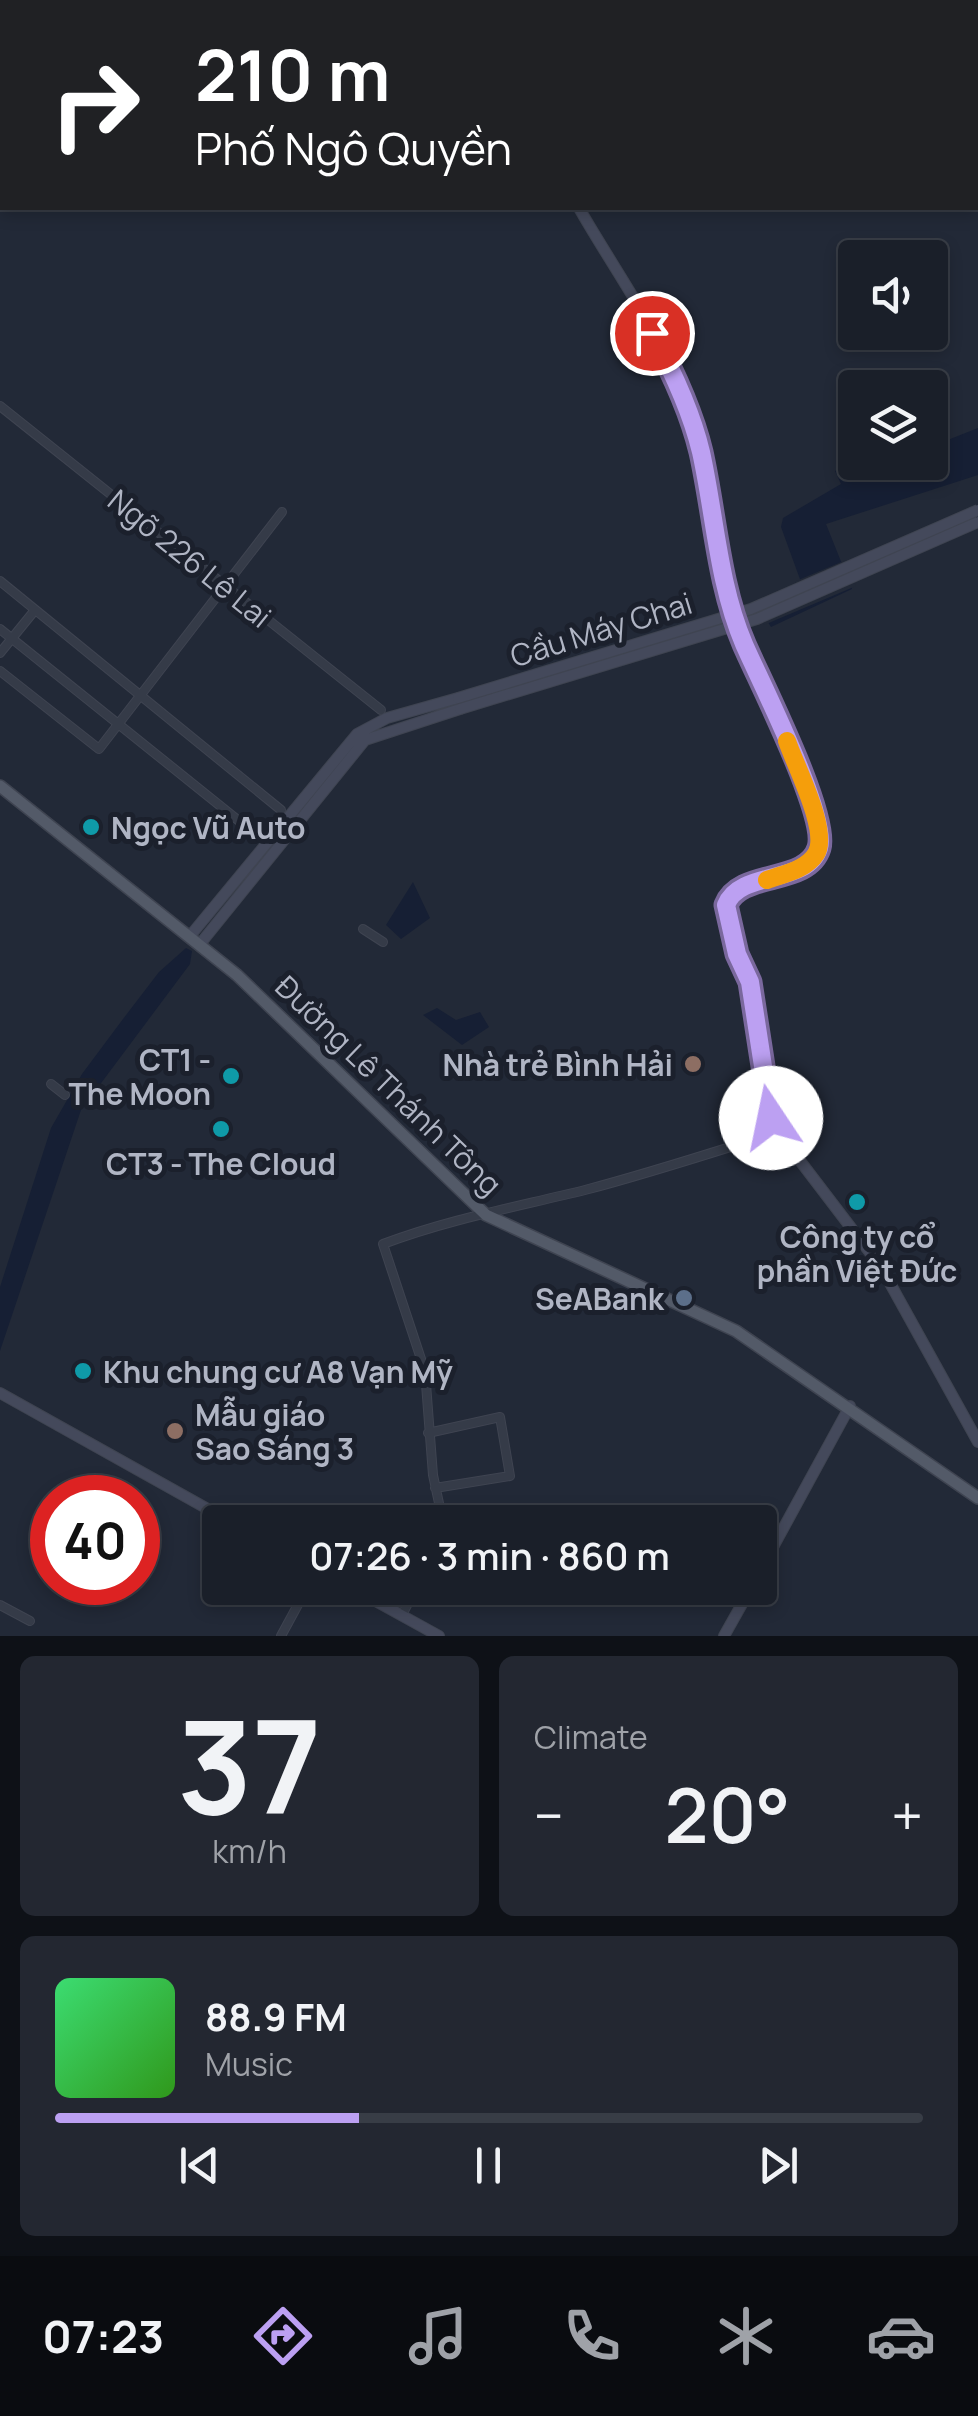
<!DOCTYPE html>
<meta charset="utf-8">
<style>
:root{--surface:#1a1f29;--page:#232731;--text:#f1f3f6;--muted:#9fa2a8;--line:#383d46;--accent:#bca0f2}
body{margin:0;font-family:Manrope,sans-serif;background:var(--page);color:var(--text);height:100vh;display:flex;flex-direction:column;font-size:38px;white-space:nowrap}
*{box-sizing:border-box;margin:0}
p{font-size:32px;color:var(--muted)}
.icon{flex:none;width:55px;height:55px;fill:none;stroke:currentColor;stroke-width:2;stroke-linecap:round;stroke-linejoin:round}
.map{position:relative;height:1636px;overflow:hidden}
.drawer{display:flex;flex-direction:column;gap:20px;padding:20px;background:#0e1117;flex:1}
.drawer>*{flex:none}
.top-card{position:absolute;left:0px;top:0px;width:980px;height:210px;box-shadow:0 5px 15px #0003,0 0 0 2px var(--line);background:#202124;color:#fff;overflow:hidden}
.fabs{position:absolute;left:838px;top:240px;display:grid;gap:20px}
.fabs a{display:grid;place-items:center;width:110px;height:110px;border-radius:10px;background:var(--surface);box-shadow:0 5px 15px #0003,0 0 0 2px var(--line);font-size:50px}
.speed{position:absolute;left:30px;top:1475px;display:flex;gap:20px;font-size:50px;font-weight:700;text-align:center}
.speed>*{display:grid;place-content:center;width:130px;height:130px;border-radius:50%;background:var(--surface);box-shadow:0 5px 15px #0003,0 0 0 2px var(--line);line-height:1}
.speed .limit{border:15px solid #d22;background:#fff;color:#111}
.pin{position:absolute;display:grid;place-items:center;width:85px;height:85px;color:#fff;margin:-42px;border:5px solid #fff;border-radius:50%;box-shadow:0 2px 10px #0007}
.me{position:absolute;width:110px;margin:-55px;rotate:349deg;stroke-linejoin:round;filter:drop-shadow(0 0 8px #0008)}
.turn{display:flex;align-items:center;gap:35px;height:210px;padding:0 30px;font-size:45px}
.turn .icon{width:130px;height:130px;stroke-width:2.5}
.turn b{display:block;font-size:70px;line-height:85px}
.big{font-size:75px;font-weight:600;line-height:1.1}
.drawer .tile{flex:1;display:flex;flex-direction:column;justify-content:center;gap:15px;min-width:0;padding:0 35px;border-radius:15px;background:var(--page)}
.drawer .dial{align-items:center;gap:0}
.dial b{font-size:130px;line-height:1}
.song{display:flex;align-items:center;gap:30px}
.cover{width:120px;height:120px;border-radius:15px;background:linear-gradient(135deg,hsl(140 70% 55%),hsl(110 70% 35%))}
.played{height:10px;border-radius:5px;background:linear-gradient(90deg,var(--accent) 35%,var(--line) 35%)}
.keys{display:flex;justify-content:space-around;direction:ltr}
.heat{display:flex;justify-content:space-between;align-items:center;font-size:55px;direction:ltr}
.drawer .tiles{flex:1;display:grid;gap:20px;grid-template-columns:1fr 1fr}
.tile:last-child{grid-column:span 2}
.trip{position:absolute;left:202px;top:1505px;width:575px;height:100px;border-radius:10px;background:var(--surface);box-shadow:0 5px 15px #0003,0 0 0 2px var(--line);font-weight:600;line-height:100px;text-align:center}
.dock{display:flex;height:160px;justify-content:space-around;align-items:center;background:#0a0c10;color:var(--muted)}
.dock .icon{width:70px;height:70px}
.dock .current{color:var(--accent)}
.dock b{font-size:45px;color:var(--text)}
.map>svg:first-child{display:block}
.water{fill:#161f34}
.pier{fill:#222937}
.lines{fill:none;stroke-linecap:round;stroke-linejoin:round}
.street-casing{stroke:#3f4451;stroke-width:10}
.secondary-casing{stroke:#3f4451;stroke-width:12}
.primary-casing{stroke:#3f4451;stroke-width:14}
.street{stroke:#353b48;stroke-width:8}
.secondary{stroke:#44495b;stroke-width:10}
.primary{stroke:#535a68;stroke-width:11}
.secondary-bridge-casing{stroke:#3f4451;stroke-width:12;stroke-linecap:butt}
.secondary-bridge{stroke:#44495b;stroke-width:10}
.route-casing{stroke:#7a689d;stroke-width:25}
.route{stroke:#bca0f2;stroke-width:18}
.slow{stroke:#f59e0b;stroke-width:18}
.culture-dot{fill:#0f9aa8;stroke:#1b202c;stroke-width:4}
.education-dot{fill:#8d6e63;stroke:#1b202c;stroke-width:4}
.service-dot{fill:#5c6f8a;stroke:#1b202c;stroke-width:4}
.labels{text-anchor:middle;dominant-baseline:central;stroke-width:10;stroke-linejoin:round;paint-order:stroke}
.street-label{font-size:30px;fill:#b0b5c4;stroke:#1b202c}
.poi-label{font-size:30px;font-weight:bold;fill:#b0b5c4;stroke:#1b202c;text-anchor:start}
</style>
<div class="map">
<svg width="978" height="1636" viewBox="0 0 978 1636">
<rect width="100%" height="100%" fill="#222937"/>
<path class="water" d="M978 428V475L826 524 852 589 771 627 761 611 801 582 781 527 783 518 841 484 835 471 855 462H930V447Z
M413 882 430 918 401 939 386 925Z
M186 948 192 951 190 964 81 1110 0 1351V1287L51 1128 82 1074 123 1019 159 972Z
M437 1008 456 1020 480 1012 489 1027 462 1045 423 1015Z"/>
<path class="pier" d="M846 560 856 586 764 625 756 612 793 588 796 581Z"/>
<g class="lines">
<g class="street-casing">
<path id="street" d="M504 2 505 0
M0 406 381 710
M0 581 281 810
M0 629 259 837
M0 653 35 610
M0 671 99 749 282 512
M363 929 383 942
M51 1084 65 1095
M428 1433 500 1417 510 1476 435 1488
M443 1522 433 1475 425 1371 383 1244C449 1219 516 1207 585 1190 650 1173 714 1152 778 1132
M0 1605 30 1621
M402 1615 416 1588
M281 1636 307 1588"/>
</g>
<g class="secondary-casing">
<path id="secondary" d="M351 0 358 2
M64 2 66 0
M0 84 2 81
M579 208C612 266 654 323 679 386 711 471 707 569 747 650 762 682 828 819 819 848 807 886 739 869 726 905L737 954 750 982 764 1084 778 1132 881 1267 978 1442
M190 936 357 734 387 718 458 698
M200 944 365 740 460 709
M0 1393 231 1522
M760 1571 850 1406
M352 1588 439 1636
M724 1636 751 1588"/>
</g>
<g class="primary-casing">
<path id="primary" d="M0 786 237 975 486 1215 736 1331 978 1498"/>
</g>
<use href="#street" class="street"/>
<use href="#secondary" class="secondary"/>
<use href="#primary" class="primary"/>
<g class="secondary-bridge-casing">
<path id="secondary-bridge" d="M458 698 751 609 978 510
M460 709 757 619 978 522"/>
</g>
<use href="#secondary-bridge" class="secondary-bridge"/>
</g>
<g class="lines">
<g class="route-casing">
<path id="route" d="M652 333C672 370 691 410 701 452 715 515 718 583 744 644 759 679 829 816 819 848 807 886 740 869 726 905L737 954 750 982 771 1118"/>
</g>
<use href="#route" class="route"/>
<path class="slow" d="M767 880C783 874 806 870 816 854 830 832 795 765 787 741"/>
</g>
<g class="culture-dot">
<circle cx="91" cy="827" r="10"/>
<circle cx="231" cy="1076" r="10"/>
<circle cx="221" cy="1129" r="10"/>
<circle cx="857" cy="1202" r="10"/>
<circle cx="83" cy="1371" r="10"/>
</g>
<g class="education-dot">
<circle cx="693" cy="1064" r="10"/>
<circle cx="175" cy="1431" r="10"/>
</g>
<circle class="service-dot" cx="684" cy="1298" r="10"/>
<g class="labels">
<g class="street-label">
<text transform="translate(190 558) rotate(39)">Ngõ 226 Lê Lai</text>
<text transform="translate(601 629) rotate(-17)">Cầu Máy Chai</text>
<text transform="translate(389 1085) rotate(44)">Đường Lê Thánh Tông</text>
</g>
<g class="poi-label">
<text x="111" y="827">Ngọc Vũ Auto</text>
<text x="211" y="1059" text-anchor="end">CT1 -<tspan x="211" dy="34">The Moon</tspan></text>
<text x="673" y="1064" text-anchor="end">Nhà trẻ Bình Hải</text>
<text x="221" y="1163" text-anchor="middle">CT3 - The Cloud</text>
<text x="857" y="1236" text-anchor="middle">Công ty cổ<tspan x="857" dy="34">phần Việt Đức</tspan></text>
<text x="664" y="1298" text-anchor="end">SeABank</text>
<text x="103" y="1371">Khu chung cư A8 Vạn Mỹ</text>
<text x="195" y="1414">Mẫu giáo<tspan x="195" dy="34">Sao Sáng 3</tspan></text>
</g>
</g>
</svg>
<div class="fabs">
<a><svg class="icon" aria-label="sound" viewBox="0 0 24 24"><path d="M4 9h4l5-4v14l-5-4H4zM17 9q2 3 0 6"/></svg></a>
<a><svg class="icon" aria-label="layers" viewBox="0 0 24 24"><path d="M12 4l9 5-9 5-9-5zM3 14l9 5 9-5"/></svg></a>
</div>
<div class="speed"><div class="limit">40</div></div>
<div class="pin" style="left:652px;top:333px;background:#d93025"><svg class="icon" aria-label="arrive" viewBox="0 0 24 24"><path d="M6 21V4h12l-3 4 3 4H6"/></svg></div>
<svg class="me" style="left:771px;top:1118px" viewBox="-20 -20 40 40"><circle r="19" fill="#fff"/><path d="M0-13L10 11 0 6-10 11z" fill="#bca0f2"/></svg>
<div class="trip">07:26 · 3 min · 860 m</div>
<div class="top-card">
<div class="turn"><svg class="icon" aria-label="right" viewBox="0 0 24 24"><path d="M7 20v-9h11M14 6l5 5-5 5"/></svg><div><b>210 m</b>Phố Ngô Quyền</div></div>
</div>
</div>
<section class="drawer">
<div class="tiles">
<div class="tile dial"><b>37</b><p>km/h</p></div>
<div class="tile"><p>Climate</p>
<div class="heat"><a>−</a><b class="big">20°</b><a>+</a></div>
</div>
<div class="tile">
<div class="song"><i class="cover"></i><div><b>88.9 FM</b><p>Music</p></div></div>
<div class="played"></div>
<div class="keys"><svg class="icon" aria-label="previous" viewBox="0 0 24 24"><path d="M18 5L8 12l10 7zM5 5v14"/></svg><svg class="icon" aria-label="pause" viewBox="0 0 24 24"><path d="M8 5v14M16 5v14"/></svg><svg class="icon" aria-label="next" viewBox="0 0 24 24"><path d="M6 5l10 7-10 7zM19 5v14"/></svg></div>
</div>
</div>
</section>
<nav class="dock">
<b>07:23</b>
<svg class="icon current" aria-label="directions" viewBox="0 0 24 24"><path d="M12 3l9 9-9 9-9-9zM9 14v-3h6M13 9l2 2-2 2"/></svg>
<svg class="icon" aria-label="music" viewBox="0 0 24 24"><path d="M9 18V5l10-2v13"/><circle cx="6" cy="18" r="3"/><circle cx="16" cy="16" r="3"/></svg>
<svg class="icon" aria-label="phone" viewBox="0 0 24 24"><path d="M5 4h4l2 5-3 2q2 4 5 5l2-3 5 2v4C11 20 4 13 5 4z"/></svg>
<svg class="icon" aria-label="climate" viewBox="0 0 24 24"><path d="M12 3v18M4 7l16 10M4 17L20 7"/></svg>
<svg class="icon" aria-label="car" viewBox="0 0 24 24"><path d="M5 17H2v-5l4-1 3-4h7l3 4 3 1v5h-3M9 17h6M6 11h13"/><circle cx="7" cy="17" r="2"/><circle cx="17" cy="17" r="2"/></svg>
</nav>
